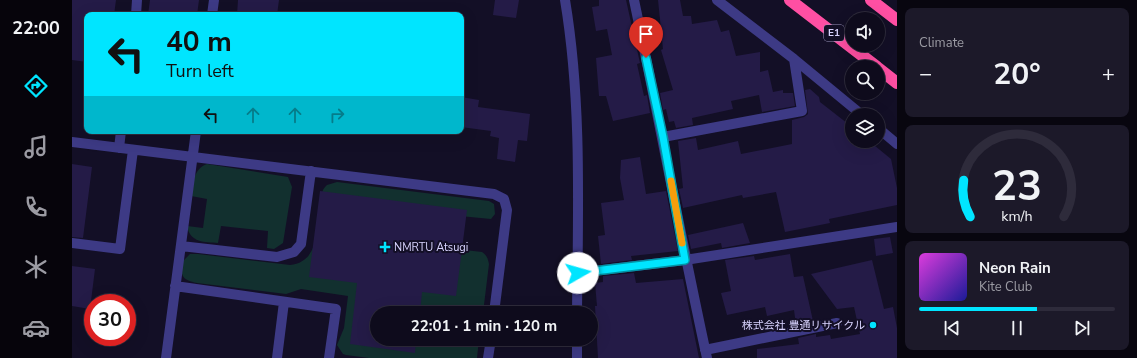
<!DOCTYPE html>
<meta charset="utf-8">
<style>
:root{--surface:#0e0b1c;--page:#1c1929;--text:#f1f3f6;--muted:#9b9ba3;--line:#2e2b3b;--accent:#00e5ff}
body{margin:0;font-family:"Nunito Sans","Noto Sans JP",sans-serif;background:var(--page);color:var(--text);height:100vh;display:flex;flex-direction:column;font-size:15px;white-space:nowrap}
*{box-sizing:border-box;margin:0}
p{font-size:13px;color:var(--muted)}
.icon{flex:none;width:22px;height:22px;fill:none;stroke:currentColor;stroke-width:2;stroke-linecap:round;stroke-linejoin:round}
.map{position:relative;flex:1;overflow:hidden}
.details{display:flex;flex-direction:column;gap:8px;padding:8px;background:#08060f;width:240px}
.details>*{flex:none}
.banner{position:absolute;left:12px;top:12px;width:380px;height:122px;border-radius:8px;box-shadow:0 4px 16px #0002,0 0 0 1px var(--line);background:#00e5ff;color:#111;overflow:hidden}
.tools{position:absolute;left:773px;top:12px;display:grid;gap:8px}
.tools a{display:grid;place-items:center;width:40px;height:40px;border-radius:50%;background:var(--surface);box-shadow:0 4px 16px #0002,0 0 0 1px var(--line);font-size:20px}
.speed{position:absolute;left:12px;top:294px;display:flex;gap:8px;font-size:20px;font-weight:700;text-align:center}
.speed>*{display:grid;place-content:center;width:52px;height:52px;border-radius:50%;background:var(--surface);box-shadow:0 4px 16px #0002,0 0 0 1px var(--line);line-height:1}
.speed .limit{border:6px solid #d22;background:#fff;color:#111}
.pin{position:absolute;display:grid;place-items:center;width:34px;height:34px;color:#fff;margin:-41px -17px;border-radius:50% 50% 50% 0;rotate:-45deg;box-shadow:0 0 4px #0007}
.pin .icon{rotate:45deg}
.me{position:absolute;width:44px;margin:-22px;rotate:83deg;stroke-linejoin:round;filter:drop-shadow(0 0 3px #0008)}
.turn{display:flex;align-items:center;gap:14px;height:84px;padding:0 16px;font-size:18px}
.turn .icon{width:52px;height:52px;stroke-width:2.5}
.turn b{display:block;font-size:28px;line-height:34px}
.lanes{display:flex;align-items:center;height:38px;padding:0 16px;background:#0003;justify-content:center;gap:20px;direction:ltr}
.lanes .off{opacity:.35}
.big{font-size:30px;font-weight:700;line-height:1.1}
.details .tile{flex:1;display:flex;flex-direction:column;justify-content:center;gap:6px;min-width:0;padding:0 14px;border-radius:8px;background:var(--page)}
.details .dial{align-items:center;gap:0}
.dial svg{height:104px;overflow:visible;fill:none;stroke:var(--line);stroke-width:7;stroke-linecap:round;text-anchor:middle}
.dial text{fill:var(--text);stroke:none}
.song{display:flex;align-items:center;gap:12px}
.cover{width:48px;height:48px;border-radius:6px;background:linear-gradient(135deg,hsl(300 70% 55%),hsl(240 70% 35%))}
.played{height:4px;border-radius:2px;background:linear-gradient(90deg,var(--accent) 60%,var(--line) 60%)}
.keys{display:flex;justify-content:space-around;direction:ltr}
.heat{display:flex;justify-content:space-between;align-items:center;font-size:22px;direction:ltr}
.trip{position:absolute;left:298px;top:306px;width:228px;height:40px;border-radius:20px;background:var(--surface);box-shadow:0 4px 16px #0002,0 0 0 1px var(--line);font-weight:700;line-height:40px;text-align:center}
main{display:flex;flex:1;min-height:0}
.dock{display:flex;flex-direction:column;width:72px;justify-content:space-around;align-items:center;background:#06040b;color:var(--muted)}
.dock .icon{width:28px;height:28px}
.dock .on{color:var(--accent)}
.dock b{font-size:18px;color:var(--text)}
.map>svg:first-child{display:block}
.green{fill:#12302f}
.building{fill:#241b47}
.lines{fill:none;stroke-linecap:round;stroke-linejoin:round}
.minor{stroke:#3d3a85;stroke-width:10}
.highway{stroke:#ff4fa3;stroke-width:12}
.route-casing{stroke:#0095a6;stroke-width:10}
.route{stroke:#00e5ff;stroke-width:7}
.slow{stroke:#f59e0b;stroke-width:7}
.poi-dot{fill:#00e5ff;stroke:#130f26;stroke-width:1.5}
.labels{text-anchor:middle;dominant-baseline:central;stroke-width:4;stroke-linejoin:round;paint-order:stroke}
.shield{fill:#130f26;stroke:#9e99be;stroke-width:1}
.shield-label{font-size:10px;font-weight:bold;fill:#d9d4ff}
.poi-label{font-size:11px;fill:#d9d4ff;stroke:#130f26;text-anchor:start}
</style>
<main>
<nav class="dock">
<b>22:00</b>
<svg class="icon on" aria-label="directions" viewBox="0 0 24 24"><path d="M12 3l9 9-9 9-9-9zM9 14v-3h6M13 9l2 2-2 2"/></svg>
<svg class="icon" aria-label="music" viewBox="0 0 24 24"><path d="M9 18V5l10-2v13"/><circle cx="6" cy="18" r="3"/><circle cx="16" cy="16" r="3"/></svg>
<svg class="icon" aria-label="phone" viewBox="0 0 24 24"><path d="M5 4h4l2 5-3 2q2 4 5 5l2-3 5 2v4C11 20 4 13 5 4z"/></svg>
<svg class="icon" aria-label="climate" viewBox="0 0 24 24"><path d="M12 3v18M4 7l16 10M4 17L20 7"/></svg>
<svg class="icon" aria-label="car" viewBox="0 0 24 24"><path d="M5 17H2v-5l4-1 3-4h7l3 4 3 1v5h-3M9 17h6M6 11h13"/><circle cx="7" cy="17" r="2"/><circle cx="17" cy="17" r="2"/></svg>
</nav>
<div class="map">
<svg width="825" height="358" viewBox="0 0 825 358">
<rect width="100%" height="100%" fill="#130f26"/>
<path class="green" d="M135 164 216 177 220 187 211 243 202 249 195 248 196 231 149 226 146 243C133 242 118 243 115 226L131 228 135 199 119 196C121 184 121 169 135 164Z
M265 182 417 201 422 204 423 214 419 219 388 216 384 249 410 252C415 255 416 259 417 264L411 313H305V339H407L405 358H297L274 355 271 354 265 345 272 328 276 296 229 289 214 294 125 283C111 280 109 277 109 263L118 254H126L218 265C248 262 244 228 248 205 249 197 249 190 255 185Z"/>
<path class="building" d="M0 0H44L42 15H15V62L0 60Z
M78 0H127L125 15H76Z
M166 0H207L205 15H165Z
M423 0H447L444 18 421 15Z
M527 0H554L568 63 565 64 572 96 575 95 578 113 541 121 534 96H527L524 58 540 55 535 29 524 31 520 7 527 6Z
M586 0H608L611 16H619L620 24 645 20 649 32 657 30 664 56 688 52V72L696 70 701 92 711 90V93H721L723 106 690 112 687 95 659 101 661 109 620 118 621 125 604 128 602 121 597 122 594 109 591 110 588 93 601 90 589 50 591 49Z
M738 89 747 97 748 102 780 127V141H797L819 159 825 188V205L757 219 758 223 713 232 704 192 671 198 670 195 611 208 607 189 611 188 606 141 624 138 626 150 666 141 669 154 720 144V120L732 117 736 114 733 90Z
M389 97 407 100 406 107 458 114 455 141 446 140 443 162 425 159 427 138 418 136 419 131 389 127Z
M568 157 574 194 594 191 606 251 559 256 560 260 529 264 526 236 533 235 529 203 552 200 548 178 549 160Z
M0 164 20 167 11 238 0 237Z
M248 191 395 210 384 296 350 292 348 313H305V339H344L343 353 278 344 285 283 237 277Z
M671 223 678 243 650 248 649 243 619 249 616 235Z
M818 237 821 253 804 256 802 239Z
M718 254 722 277 731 276 741 321 724 325 722 310 695 316 693 307 655 315 649 293 659 291 653 260 682 256 683 260Z
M800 260 812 309 821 307 825 328V358H685V349L727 344 726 338 744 334V337L758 335 759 339 788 334 782 307 765 309 739 274Z
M0 266 23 269 18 309 0 306Z
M562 273 564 283 611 279 627 358H526L523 306H525L523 283 531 282V276Z"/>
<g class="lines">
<path class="minor" d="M493 0C510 102 506 209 505 313
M562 0C587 119 609 239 635 358
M645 0 722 59 790 115
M64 15 65 0
M140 15 142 0
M806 128 825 144
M591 137 730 111 722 59
M0 142 422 194 432 199 435 210 422 313
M47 148 49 131
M0 243 48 249 61 150
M109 246 205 257 222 252 229 244 239 171
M505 273 613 260 825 227
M103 286 264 309 257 358
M633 350 765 323
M94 358 124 131
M205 358 212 302
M416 358 419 339
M505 358V339"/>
<path class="highway" d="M718 0 805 67
M799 0 825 20
M806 68 825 83"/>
</g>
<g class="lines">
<g class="route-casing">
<path id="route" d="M506 273 613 260 591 137 574 58"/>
</g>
<use href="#route" class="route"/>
<path class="slow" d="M599 181 610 243"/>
</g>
<g class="poi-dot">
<path d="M311 241h4v4h4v4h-4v4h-4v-4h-4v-4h4z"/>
<circle cx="801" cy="325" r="4"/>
</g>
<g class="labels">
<rect class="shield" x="752" y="25" width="20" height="16" rx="3"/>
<g class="shield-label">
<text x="762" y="33">E1</text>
</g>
<g class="poi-label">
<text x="322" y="247">NMRTU Atsugi</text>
<text x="793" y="325" text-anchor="end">株式会社 豊通リサイクル</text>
</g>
</g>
</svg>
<div class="tools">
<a><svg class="icon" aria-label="sound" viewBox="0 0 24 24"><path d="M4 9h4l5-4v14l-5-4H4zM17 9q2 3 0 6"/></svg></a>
<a><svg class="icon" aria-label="search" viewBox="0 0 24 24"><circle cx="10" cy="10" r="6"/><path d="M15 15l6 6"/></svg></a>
<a><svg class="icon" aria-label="layers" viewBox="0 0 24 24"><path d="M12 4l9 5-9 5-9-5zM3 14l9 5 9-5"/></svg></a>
</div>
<div class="speed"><div class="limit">30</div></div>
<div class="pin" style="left:574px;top:58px;background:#d93025"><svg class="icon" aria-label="arrive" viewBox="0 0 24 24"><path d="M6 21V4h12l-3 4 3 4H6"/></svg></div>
<svg class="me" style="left:506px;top:273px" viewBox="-20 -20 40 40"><circle r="19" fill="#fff"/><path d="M0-13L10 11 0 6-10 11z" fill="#00e5ff"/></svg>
<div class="trip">22:01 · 1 min · 120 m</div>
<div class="banner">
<div class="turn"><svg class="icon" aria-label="left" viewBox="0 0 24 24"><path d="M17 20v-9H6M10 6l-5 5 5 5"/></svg><div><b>40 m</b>Turn left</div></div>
<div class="lanes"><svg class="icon" aria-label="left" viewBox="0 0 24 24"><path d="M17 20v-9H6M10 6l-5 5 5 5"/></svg><svg class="icon off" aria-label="ahead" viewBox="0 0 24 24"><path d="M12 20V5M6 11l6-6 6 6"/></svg><svg class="icon off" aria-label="ahead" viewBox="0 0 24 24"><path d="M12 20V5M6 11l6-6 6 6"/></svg><svg class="icon off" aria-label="right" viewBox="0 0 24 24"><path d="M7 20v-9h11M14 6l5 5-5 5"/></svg></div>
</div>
</div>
<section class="details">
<div class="tile"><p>Climate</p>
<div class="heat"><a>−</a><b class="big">20°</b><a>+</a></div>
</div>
<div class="tile dial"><svg viewBox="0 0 100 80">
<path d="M14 69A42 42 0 1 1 86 69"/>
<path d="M14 69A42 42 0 0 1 9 41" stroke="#00e5ff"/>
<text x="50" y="56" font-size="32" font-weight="700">23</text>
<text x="50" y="72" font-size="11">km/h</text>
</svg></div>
<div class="tile">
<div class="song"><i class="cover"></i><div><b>Neon Rain</b><p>Kite Club</p></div></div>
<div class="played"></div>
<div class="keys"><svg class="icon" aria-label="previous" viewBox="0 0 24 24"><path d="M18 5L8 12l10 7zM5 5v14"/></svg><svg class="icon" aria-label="pause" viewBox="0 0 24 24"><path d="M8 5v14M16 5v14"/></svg><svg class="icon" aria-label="next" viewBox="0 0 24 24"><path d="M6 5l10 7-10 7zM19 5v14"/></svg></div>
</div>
</section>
</main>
